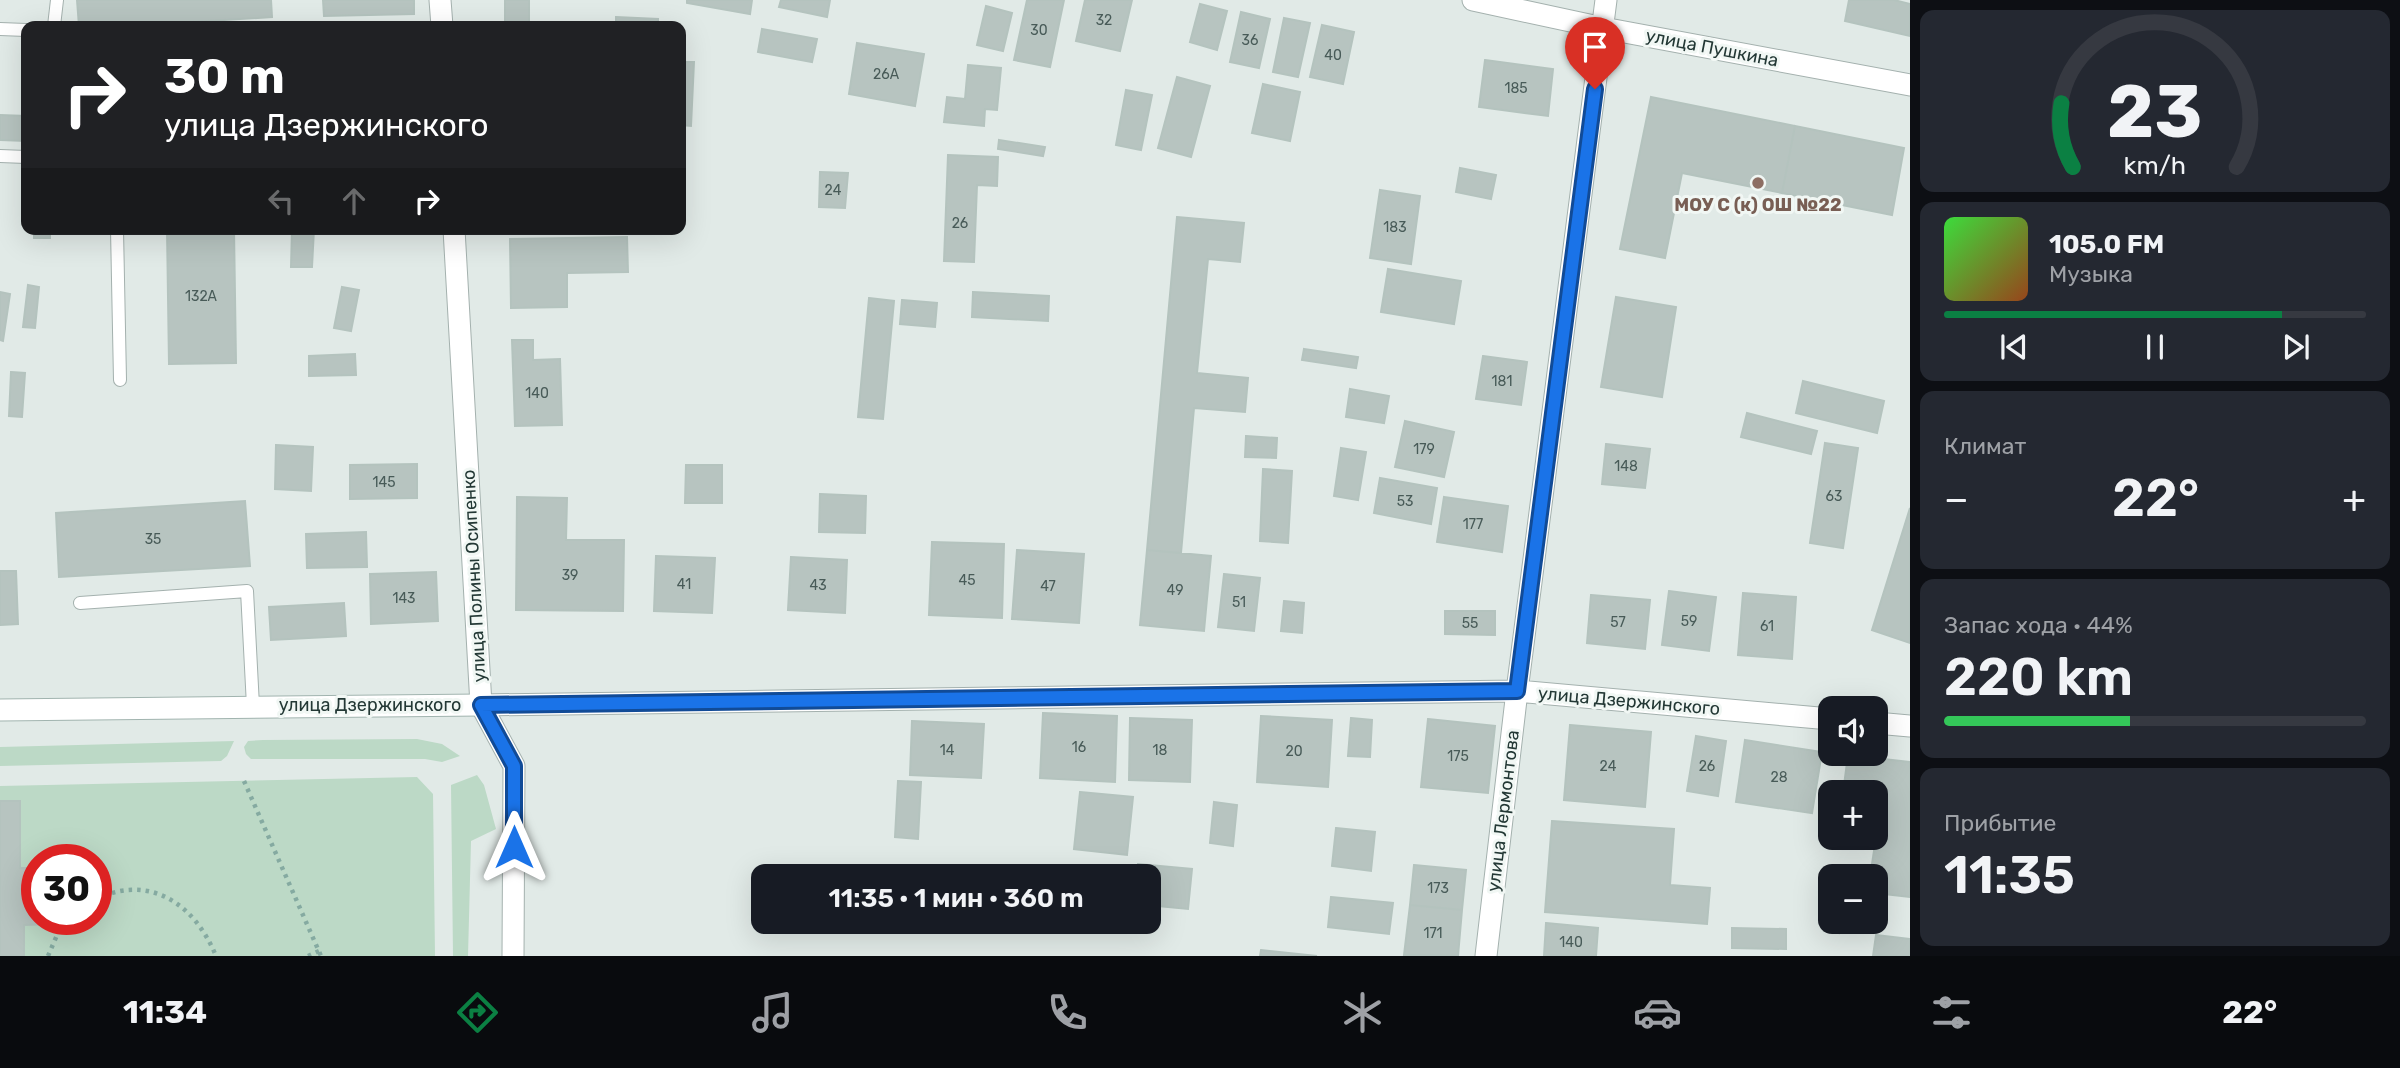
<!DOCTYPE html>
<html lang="ru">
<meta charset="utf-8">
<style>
:root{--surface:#171b24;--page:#242831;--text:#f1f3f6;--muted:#9ea1a6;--line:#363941;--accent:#0b8043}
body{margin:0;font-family:Rubik,sans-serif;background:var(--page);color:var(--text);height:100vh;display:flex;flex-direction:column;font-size:26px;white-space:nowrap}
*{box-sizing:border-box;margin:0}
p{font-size:23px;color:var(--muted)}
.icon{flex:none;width:38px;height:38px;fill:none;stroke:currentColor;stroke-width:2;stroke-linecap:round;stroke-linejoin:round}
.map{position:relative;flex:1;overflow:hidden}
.drawer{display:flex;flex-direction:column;gap:10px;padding:10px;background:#0d0f14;width:490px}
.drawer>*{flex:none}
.guide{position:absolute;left:21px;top:21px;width:665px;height:214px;border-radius:14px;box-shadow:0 7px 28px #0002;background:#202124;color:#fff;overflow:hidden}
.fabs{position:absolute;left:1818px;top:696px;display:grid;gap:14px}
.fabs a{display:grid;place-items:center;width:70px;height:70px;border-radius:14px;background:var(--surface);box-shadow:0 7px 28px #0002;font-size:35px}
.speed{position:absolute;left:21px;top:844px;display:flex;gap:14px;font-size:35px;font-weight:700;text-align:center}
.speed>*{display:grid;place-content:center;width:91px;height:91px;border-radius:50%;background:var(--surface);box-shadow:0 7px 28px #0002;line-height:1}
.speed .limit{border:10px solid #d22;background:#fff;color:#111}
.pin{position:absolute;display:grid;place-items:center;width:60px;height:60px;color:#fff;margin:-72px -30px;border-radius:50% 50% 50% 0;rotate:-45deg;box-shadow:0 0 7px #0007}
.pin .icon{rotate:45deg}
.me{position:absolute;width:77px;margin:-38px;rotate:0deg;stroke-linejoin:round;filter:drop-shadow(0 0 5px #0008)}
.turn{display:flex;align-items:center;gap:24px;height:147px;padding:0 28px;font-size:32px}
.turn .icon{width:91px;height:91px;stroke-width:2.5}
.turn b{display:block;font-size:49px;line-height:60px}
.lanes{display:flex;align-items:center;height:66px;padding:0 28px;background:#0003;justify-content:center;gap:35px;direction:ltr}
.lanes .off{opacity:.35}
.big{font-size:52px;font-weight:600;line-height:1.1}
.drawer .tile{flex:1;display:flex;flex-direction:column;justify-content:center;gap:10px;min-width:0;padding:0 24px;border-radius:14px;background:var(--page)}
.drawer .dial{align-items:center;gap:0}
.dial svg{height:182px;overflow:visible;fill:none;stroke:var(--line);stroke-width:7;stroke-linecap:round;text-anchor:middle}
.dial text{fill:var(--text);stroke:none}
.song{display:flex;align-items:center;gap:21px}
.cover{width:84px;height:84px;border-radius:10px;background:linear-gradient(135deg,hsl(120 70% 55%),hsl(20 70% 35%))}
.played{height:7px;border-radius:4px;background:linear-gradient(90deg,var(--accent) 80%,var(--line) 80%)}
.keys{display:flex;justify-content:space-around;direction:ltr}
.heat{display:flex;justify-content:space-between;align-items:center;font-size:38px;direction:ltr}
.charge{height:10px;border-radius:5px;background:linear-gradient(90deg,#34c759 44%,var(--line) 0)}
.trip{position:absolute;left:751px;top:864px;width:410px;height:70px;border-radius:14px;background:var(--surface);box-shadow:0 7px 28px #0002;font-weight:600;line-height:70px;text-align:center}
.menu{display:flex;height:112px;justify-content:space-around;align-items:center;background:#090b0e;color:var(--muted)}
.menu .icon{width:49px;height:49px}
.menu .on{color:var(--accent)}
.menu b{font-size:32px;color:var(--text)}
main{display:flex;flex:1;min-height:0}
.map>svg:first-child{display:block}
.green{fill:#bcd9c6;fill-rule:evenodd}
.building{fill:#b7c4c0;stroke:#b4c3be;stroke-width:2}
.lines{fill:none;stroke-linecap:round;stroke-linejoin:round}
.lane-casing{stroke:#a4b1ae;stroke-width:14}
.street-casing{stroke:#a4b1ae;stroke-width:23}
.secondary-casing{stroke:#a1b4af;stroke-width:23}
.path{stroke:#85aaa1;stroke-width:4.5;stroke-dasharray:3.5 5;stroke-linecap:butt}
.lane{stroke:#fff;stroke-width:12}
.street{stroke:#fff;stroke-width:21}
.secondary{stroke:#fff;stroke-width:21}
.route-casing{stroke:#114b97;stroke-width:18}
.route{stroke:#1a73e8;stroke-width:12}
.education-dot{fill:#8d6e63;stroke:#f1f7f4;stroke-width:2.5}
.labels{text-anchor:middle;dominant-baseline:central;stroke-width:6;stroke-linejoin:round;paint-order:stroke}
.number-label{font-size:14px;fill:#485b58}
.street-label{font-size:18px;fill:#233835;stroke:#f1f7f4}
.education-label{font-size:18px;font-weight:bold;fill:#785e54;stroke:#f1f7f4}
</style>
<main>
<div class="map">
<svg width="1910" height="956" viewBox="0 0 1910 956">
<rect width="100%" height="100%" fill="#e1eae7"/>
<path class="green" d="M417 739 442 744 460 756 442 762 425 759H251L246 754 244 747 248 741 263 740Z
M234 741 227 756 221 761 0 766V747Z
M477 775 484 785 496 829 471 841 468 956H453L451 785Z
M417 777 433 794 435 956H0V786ZM37 859H96V919H37Z"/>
<path class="building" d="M77 0H271L272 17 129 26H79Z
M323 0H414V14L324 16Z
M505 0H529V24H505Z
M687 0H752L750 14 687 3Z
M781 0H830L827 17 779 7Z
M1027 0H1064L1050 67 1014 60Z
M1085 0H1132L1120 51 1076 41Z
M1849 0H1894L1910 4V36L1845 21Z
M1200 4 1227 11 1217 50 1190 42Z
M986 6 1012 13 1003 51 977 45Z
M1241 12 1270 19 1259 68 1230 62Z
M616 17 658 19V26H616Z
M1284 18 1310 23 1298 77 1273 72Z
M1322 25 1354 32 1343 84 1310 77Z
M762 29 817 39 812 62 758 52Z
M857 43 924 54 915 106 849 94Z
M1485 60 1553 69 1548 116 1479 107Z
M681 62H694L691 126 681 125Z
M968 65 1001 68 997 110 985 109 984 126 944 122 947 97 965 99Z
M1177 77 1210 86 1191 157 1158 148Z
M1263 84 1300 92 1290 141 1252 133Z
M1126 90 1152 95 1141 150 1116 145Z
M1651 97 1795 126 1782 193 1682 173 1665 258 1620 249Z
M0 115 26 116V141L0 140Z
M1795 126 1904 148 1892 215 1782 193Z
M999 140 1045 147 1043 156 998 149Z
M948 155 998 157 997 186 977 185 974 262 944 261Z
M1460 168 1496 175 1491 199 1456 192Z
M820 172 848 173 845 208 819 207Z
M1380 190 1420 196 1411 264 1370 258Z
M1177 217 1244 223 1240 262 1208 259 1197 373 1248 378 1245 412 1194 408 1181 553 1147 550Z
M34 229H50V238H34Z
M167 229H234L236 363 169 364Z
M292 229H314L312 267H291Z
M323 229H339V233H323Z
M627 237 628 272 567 273V307L511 308 510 239Z
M1388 269 1461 281 1454 324 1381 312Z
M28 285 39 287 35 328 23 327Z
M342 287 359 290 351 331 334 328Z
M0 292 10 294 3 341 0 340Z
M973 292 1049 296 1048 321 972 317Z
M1616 297 1676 307 1662 397 1601 387Z
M869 298 894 301 883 419 858 417Z
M902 300 937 303 935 327 900 324Z
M512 340H533V360L560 359 562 425 515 426Z
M1304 349 1358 357 1356 368 1302 360Z
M355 354 356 375 309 376V356Z
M1483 356 1527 362 1521 405 1476 399Z
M11 372 25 373 22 417 9 416Z
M1803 381 1884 401 1877 433 1796 413Z
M1350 389 1389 396 1384 423 1346 417Z
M1747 413 1817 431 1811 454 1741 437Z
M1405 421 1454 432 1444 477 1395 467Z
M1246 436 1277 438 1276 458 1245 457Z
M1825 443 1858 448 1843 548 1810 543Z
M1606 444 1650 449 1645 488 1602 484Z
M276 445 313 447 311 491 275 489Z
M1341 448 1366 452 1358 500 1334 496Z
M417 464V498L350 499V465Z
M686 465H722V503H685Z
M1263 469 1292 471 1288 543 1260 541Z
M1380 478 1437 488 1431 524 1374 513Z
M820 494 866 496 865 533 819 532Z
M517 497 567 498 566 540H624L623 611 516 610Z
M1444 497 1508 506 1502 552 1437 542Z
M245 501 250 566 59 577 56 513Z
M1910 508V643L1872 630Z
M366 532 367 567 307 568 306 534Z
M932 542 1004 544 1002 618 929 615Z
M1017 550 1084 554 1079 623 1012 619Z
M1147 550 1211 556 1204 631 1140 625Z
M656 556 715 558 712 613 654 611Z
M791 557 847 560 845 613 788 610Z
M0 571H16L18 624 0 625Z
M436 572 438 621 371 624 370 574Z
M1224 574 1260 578 1254 631 1218 627Z
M1669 591 1716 597 1709 651 1662 645Z
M1743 593 1796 597 1792 659 1738 655Z
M1591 595 1650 600 1645 649 1587 643Z
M1284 601 1304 603 1302 633 1281 631Z
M344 603 346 636 271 640 269 607Z
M1445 611H1495V635L1445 634Z
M1043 713 1117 716 1115 782 1040 778Z
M1261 716 1332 720 1328 787 1257 782Z
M1130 718 1192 720 1190 782 1129 780Z
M1351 718 1372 720 1370 757 1348 756Z
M1428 719 1495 726 1488 793 1421 787Z
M912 721 984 724 981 778 910 775Z
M1570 725 1651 732 1645 807 1564 800Z
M1696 736 1726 741 1718 796 1687 791Z
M1745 740 1822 752 1812 813 1736 802Z
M1848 755 1910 762V897L1876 893V877H1870L1876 838 1878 810 1876 809V793H1843Z
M898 781 921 782 918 839 895 837Z
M1080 792 1133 797 1127 855 1074 849Z
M0 801H20V868H37V919H50V924L24 925V956H0Z
M1214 802 1237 805 1233 846 1210 843Z
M1552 821 1674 829 1670 885 1710 888 1707 924 1545 912Z
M1336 828 1375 832 1371 871 1332 866Z
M1138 864 1192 869 1188 909 1148 905V877H1137Z
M1414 865 1466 870 1462 910 1410 905Z
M1830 889V922H1840L1839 933 1824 931Z
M1331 897 1393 903 1389 934 1328 927Z
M1410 905 1462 910 1458 956 1404 955Z
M1546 923 1598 928 1596 956H1544Z
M1732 928 1786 929V949L1732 948Z
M1876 935 1910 939V956H1873Z
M1261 950 1317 956H1260Z"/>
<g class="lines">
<g class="lane-casing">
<path id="lane" d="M54 26 57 0
M0 29 26 30
M0 156 26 157
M117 229 120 380
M80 603 247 591 253 706"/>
</g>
<g class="street-casing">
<path id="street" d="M440 0 442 26
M1473 0 1603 28 1910 85
M454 229 481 705 514 766 513 956
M481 705 1517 691 1830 719
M1876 723 1910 726
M1486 956 1517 691 1606 0"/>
</g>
<g class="secondary-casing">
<path id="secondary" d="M0 710 481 705"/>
</g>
<path class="path" d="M244 781 321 956
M96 899C151 873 195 905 216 956
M48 956 61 926 69 919
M308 956 319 951"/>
<use href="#lane" class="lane"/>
<use href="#street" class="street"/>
<use href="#secondary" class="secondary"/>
</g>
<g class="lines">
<g class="route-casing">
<path id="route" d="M514 847V766L481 705 1517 691 1595 89"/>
</g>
<use href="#route" class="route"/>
</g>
<circle class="education-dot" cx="1758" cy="183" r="7"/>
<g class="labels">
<g class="number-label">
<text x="1104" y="20">32</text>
<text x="1039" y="30">30</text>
<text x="1250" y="40">36</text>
<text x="1333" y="55">40</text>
<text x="886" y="74">26А</text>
<text x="1516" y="88">185</text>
<text x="833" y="190">24</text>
<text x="960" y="223">26</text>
<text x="1395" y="227">183</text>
<text x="201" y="296">132А</text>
<text x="1502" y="381">181</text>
<text x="537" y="393">140</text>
<text x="1424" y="449">179</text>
<text x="1626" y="466">148</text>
<text x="384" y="482">145</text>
<text x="1834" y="496">63</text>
<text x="1405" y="501">53</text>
<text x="1473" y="524">177</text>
<text x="153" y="539">35</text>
<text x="570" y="575">39</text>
<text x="967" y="580">45</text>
<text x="684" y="584">41</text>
<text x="818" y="585">43</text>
<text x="1048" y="586">47</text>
<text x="1175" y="590">49</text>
<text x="404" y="598">143</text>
<text x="1239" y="602">51</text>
<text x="1689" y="621">59</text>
<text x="1618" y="622">57</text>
<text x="1470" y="623">55</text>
<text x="1767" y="626">61</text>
<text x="1079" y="747">16</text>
<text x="947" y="750">14</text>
<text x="1160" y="750">18</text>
<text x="1294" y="751">20</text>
<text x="1458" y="756">175</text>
<text x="1608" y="766">24</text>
<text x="1707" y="766">26</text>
<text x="1779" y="777">28</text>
<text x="1438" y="888">173</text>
<text x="1433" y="933">171</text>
<text x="1571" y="942">140</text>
</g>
<g class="street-label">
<text transform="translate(1712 48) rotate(11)">улица Пушкина</text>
<text transform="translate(474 576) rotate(-93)">улица Полины Осипенко</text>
<text transform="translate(1629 701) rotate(5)">улица Дзержинского</text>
<text x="370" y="705">улица Дзержинского</text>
<text transform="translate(1503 811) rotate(-83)">улица Лермонтова</text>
</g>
<g class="education-label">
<text x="1758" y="205">МОУ С (к) ОШ №22</text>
</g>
</g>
</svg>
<div class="fabs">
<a><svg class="icon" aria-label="sound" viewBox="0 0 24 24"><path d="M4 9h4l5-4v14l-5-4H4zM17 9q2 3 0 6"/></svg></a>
<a>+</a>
<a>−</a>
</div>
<div class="speed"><div class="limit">30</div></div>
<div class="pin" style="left:1595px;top:89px;background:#d93025"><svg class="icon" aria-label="arrive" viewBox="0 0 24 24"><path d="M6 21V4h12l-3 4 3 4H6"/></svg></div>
<svg class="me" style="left:514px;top:847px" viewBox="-20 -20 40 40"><path d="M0-17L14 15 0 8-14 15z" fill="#1a73e8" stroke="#fff" stroke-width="4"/></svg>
<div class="trip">11:35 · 1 мин · 360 m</div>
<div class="guide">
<div class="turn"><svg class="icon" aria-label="right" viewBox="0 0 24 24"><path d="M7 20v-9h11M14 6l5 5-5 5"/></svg><div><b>30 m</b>улица Дзержинского</div></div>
<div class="lanes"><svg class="icon off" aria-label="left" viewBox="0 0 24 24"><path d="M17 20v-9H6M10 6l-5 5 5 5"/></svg><svg class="icon off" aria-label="ahead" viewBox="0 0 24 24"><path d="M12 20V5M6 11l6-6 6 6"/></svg><svg class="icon" aria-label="right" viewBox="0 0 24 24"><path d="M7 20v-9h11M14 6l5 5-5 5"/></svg></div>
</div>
</div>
<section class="drawer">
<div class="tile dial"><svg viewBox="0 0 100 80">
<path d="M14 69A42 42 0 1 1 86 69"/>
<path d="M14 69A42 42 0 0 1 9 41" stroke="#0b8043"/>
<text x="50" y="56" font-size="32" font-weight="700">23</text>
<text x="50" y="72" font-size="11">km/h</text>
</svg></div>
<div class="tile">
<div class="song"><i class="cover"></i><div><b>105.0 FM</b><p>Музыка</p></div></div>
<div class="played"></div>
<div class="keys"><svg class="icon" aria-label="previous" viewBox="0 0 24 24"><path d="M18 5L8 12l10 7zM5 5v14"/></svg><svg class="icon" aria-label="pause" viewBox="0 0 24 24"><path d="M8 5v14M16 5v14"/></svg><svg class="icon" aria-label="next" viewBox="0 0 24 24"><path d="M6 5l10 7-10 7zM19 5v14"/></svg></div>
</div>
<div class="tile"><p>Климат</p>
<div class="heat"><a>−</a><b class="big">22°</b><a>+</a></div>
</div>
<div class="tile"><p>Запас хода · 44%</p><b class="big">220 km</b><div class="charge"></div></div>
<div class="tile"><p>Прибытие</p><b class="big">11:35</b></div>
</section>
</main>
<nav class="menu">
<b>11:34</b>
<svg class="icon on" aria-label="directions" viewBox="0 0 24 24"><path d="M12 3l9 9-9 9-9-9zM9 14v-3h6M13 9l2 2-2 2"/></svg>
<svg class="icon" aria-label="music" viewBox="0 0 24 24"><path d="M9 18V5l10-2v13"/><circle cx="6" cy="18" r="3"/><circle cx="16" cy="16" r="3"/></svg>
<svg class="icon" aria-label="phone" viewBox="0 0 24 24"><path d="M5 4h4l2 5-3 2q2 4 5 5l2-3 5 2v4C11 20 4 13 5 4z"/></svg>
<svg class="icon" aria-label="climate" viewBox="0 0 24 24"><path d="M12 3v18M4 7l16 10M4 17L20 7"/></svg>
<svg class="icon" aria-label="car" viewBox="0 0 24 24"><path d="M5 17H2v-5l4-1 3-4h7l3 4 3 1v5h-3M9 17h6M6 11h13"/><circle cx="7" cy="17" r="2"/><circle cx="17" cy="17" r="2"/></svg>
<svg class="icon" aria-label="filters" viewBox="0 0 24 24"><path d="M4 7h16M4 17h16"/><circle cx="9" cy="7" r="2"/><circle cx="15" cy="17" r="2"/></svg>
<b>22°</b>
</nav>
